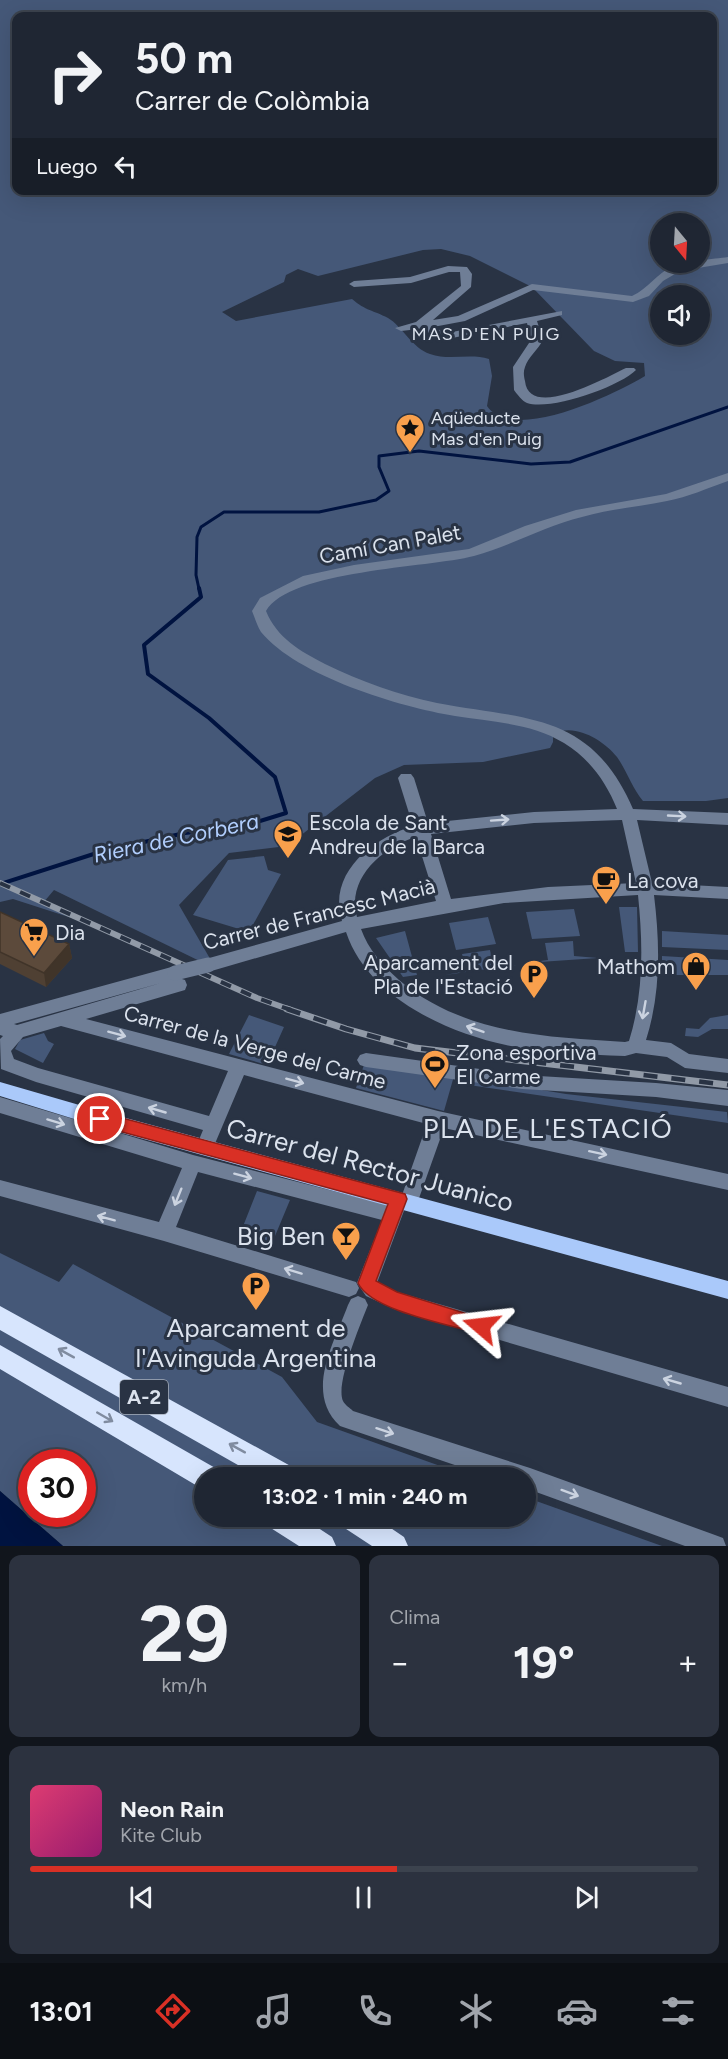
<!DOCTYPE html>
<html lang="es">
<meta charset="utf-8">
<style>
:root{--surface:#1f2633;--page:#2c323f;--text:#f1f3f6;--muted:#a1a5ac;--line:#3c434e;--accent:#d93025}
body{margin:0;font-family:Figtree,sans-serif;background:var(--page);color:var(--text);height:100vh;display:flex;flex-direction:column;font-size:22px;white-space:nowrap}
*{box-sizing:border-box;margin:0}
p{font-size:20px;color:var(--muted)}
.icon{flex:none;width:33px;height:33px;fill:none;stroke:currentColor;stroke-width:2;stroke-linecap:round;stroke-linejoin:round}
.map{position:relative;height:1546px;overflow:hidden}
.side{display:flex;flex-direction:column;gap:9px;padding:9px;background:#11151c;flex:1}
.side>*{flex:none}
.banner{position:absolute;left:12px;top:12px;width:705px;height:183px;border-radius:12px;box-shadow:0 6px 24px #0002,0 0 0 2px var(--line);background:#1f2633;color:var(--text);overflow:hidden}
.needle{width:39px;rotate:162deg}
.controls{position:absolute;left:650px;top:213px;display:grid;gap:12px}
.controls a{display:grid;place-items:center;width:60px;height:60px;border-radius:50%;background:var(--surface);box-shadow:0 6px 24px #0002,0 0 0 2px var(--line);font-size:30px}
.speed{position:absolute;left:18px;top:1449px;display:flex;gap:12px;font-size:30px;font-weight:700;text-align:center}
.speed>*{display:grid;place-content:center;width:78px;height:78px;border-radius:50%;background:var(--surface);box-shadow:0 6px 24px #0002,0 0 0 2px var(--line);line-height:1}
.speed .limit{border:9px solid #d22;background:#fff;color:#111}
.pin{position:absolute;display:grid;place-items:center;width:51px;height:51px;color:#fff;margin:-26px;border:3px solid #fff;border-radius:50%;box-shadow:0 2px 6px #0007}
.me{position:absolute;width:66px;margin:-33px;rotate:287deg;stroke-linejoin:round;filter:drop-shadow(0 0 4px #0008)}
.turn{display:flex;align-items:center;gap:21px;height:126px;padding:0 24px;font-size:27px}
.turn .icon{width:78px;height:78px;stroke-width:2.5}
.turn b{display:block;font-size:42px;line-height:51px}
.then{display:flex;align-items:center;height:57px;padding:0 24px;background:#0003;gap:12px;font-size:22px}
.big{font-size:45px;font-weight:700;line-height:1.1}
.side .widget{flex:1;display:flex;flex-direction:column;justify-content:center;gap:9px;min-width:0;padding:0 21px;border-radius:12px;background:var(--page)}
.side .dial{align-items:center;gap:0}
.dial b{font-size:78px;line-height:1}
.song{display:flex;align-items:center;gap:18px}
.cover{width:72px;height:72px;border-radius:9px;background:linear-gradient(135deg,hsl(340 70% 55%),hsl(320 70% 35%))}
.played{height:6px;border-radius:3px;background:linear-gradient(90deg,var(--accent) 55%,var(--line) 55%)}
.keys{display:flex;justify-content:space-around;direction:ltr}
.heat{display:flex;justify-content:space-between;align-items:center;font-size:33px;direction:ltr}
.side .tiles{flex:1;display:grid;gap:9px;grid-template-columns:1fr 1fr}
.widget:last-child{grid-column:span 2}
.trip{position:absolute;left:194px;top:1467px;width:342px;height:60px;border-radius:30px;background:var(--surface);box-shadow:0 6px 24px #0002,0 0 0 2px var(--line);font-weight:700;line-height:60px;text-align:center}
.dock{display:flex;height:96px;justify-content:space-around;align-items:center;background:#0c0f14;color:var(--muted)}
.dock .icon{width:42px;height:42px}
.dock .current{color:var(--accent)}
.dock b{font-size:27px;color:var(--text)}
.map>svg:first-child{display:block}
.green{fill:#455878;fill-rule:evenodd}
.water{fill:#001340}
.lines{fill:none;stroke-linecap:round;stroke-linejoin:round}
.stream-far1{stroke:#001340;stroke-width:3}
.stream{stroke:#001340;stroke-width:4}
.minor{fill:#6f7e96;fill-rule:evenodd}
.major{fill:#aac9fa;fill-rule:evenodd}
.highway{fill:#d7e5fd;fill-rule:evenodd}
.rail-far1-casing{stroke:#919aa7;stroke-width:6}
.rail-casing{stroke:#919aa7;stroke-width:7}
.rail-far1{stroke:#293344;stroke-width:4;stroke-dasharray:11;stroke-linecap:butt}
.rail{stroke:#293344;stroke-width:4.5;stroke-dasharray:14;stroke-linecap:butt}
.minor-bridge{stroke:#6f7e96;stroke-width:15}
.wall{fill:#4f4033}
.shaded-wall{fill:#403429}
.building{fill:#5c4a3b;stroke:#403429;stroke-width:1.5}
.oneway{stroke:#cbd3e0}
.oneway2{stroke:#808ca0}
.route{fill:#d93025;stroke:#8d1f18;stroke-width:1.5}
.labels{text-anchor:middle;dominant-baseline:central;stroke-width:6;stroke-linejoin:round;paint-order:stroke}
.far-neighbourhood-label{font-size:18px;letter-spacing:1.5px;fill:#dbe2ed;stroke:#293344}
.far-poi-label{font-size:18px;fill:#dbe2ed;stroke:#293344;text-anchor:start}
.shield{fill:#293344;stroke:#a6aeba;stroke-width:1.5}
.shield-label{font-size:20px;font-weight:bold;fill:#dbe2ed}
.street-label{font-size:21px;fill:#dbe2ed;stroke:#293344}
.poi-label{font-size:21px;fill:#dbe2ed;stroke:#293344;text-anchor:start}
.water-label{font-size:22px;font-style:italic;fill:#b1cefd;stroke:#293344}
.near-street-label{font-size:26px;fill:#dbe2ed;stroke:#293344}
.near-poi-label{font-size:26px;fill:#dbe2ed;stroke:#293344;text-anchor:end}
.near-neighbourhood-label{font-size:27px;letter-spacing:1.5px;fill:#dbe2ed;stroke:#293344}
</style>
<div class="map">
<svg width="728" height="1546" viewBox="0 0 728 1546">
<rect width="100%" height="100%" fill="#293344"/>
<path class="green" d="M0 0H728V798L706 801H643C632 788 627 771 617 757 604 740 572 721 553 735V742L550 748 483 762 404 765 375 778 287 846 229 853 179 905 216 969 54 890 43 903 78 920 13 899 0 902ZM16 16H712V190H16ZM660 224H699V262H660ZM441 249 470 256 532 287 594 351 615 361 644 363 645 376C615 394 513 444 487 406L492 376 489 359C470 353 449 361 430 354 412 348 402 326 388 318 373 310 366 311 352 299L236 321 222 312 284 282 286 275 298 269 318 276 423 250ZM660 296H699V334H660Z
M264 856 268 870 281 874 249 932 193 915 228 860Z
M619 907H637L638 952H625Z
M574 909 580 936 532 939 526 912Z
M488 917 496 944 456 950 449 923Z
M405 931 417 975 403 977 376 938Z
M662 931 728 935V950L662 947Z
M573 941 574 956 598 958 525 963 548 960 545 943Z
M490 950 493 965H516L445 975 467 971 462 954Z
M662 956 728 960V975H667V963L662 962Z
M249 1015 284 1027 267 1065 229 1054Z
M728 1015V1029H712L698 1037 685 1036 686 1028 699 1029 710 1018Z
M44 1033 48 1041 54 1044 43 1063 15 1049 20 1040Z
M365 1062 454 1076 444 1111 356 1088Z
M456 1076 566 1094 727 1112 728 1123 455 1083Z
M257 1191 290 1200 270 1248 238 1239Z
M0 1253 59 1282 73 1264 282 1377 317 1422 471 1477 204 1478V1516H525V1497L662 1546H63L0 1491ZM32 1462H82V1514H32Z"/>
<path class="water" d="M0 1491 63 1546H0Z"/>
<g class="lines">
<path class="stream-far1" d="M199 589 196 575 197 537 201 527 224 512H319L376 500 389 491 379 467V456L419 451 531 464 570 462 728 407"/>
<path class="stream" d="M0 884 103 851 185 833 244 826 286 813 275 777 209 718 148 674 144 645 201 597 199 588"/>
<path class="minor" d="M728 257V263L680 271 663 281 649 296 633 302 533 290 465 321 433 327 444 332H452L562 311V315L537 321 543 340C538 350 528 357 525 367 523 372 524 377 525 381 529 421 607 377 626 368H634L636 370C619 387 550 411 527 403 522 401 517 394 514 390L513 367 531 340 527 323 452 338 438 337 419 329 401 331 395 328 416 322 461 286 460 272H449L411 283 354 287 349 284 354 281 410 277 448 266 467 267 472 274 471 287 433 320 458 316 532 284 632 296C648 289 657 273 673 266 685 261 714 259 728 257Z
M728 473V481C708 488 688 497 667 501 639 507 609 509 582 517 545 526 511 546 474 556 427 568 290 570 266 611 277 638 300 651 325 664 360 681 399 695 437 703 527 720 591 712 633 809L728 813V825L637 820 652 883 728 887V899L654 895C660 944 661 993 646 1040L671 1043 689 1054 728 1059V1073L685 1068 667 1057 636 1053 625 1056C585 1054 545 1053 506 1045 445 1032 367 996 346 932L208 972 202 970 200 965 202 960 342 921C327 873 373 838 413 826L398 778 401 774H411L414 778 428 823 534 812 617 809C606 782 590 759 564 743 532 723 492 722 455 716 400 707 297 676 261 632 257 626 255 618 252 611L260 598 303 576 354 565 469 549 525 526 576 510 666 494ZM622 820 636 883 548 887 451 899 431 834 534 823ZM416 837 436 901 357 917C346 878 383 847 416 837ZM638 895C643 944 644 993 629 1041L625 1042C545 1037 463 1034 399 980 383 966 368 949 361 929L504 903Z
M175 966 181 968 183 973 179 978 185 980 187 985 185 990 86 1019 438 1111 728 1174V1190L444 1128 418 1201 416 1207 405 1208 377 1283 397 1292 728 1387V1407L394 1309 366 1296 357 1283 382 1220 198 1172 176 1227 356 1282 359 1288 356 1294 349 1297 164 1241 0 1196V1180L159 1222 182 1168 0 1113V1097L193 1155 388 1205 390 1199 401 1198 427 1124 244 1075 211 1153 205 1155 199 1153 196 1147 203 1130 36 1082 1 1069 0 1039 3 1036 0 1035V1014ZM161 983 17 1025 14 1024ZM61 1026 228 1071 209 1116 38 1068 14 1059 11 1051 23 1037Z
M366 1053 522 1075 656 1083 728 1090V1106L656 1097 522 1089 366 1067 360 1065 357 1060 360 1055Z
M358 1296 365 1299 368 1305C361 1323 335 1384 343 1401 345 1405 350 1408 353 1411L530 1468 715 1535 723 1538 726 1546H685L525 1488V1478H493L340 1426C304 1393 334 1343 348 1305L351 1299Z"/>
<path class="major" d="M0 1082 100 1111 728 1281V1299L100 1127 0 1096Z"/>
<path class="highway" d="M0 1306 296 1469 300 1478H261L0 1330Z
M0 1345 217 1469 221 1478H204V1489L199 1487 0 1369Z
M262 1516H300L332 1537 336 1546H299L266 1525Z
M336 1516H373L404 1537 408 1546H372L340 1525Z"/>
<g class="rail-far1-casing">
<path id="rail-far1" d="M0 883 257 998 291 1010"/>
</g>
<g class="rail-casing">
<path id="rail" d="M287 1009 346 1029 415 1048 728 1085"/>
</g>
<use href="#rail-far1" class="rail-far1"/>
<use href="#rail" class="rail"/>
<path class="minor-bridge" d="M175 973 208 965"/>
</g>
<path class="wall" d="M0 912 69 944 72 958 46 987 0 964Z"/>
<path class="shaded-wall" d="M69 944 72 958 46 987 44 973Z"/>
<path class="building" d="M0 912 69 944 44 973 0 952Z"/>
<defs><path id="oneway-shaft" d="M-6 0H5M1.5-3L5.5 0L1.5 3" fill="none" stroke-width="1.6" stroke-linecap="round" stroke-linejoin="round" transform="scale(1.5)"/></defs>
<g class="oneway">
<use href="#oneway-shaft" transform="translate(677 816) rotate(3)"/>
<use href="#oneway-shaft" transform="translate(500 820) rotate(-4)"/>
<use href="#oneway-shaft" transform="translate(644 1010) rotate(100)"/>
<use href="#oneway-shaft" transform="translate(475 1029) rotate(-161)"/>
<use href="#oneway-shaft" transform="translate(117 1034) rotate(15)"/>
<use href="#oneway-shaft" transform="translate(295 1081) rotate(15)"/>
<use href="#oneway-shaft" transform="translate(157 1110) rotate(-164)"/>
<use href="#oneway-shaft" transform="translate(56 1122) rotate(17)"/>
<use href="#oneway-shaft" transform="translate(598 1153) rotate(12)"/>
<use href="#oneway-shaft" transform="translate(243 1176) rotate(15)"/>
<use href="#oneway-shaft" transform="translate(178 1197) rotate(112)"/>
<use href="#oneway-shaft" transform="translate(106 1218) rotate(-165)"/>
<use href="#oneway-shaft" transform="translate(293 1271) rotate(-163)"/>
<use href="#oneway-shaft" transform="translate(672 1381) rotate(-164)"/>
<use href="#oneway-shaft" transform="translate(385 1431) rotate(18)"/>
<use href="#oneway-shaft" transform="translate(570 1493) rotate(20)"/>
</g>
<g class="oneway2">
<use href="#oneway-shaft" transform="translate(66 1353) rotate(-151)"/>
<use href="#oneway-shaft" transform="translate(105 1417) rotate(30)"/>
<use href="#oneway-shaft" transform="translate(237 1448) rotate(-151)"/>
</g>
<path class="route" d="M100 1112 405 1194 407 1199 376 1281 397 1292 487 1320 490 1326 487 1332 481 1334C451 1325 371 1311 358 1283L388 1204 100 1126 94 1124 92 1119 94 1114Z"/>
<defs>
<g id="sight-pin" transform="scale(1.5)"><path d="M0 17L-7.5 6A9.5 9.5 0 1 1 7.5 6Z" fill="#f9a04c" stroke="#293344"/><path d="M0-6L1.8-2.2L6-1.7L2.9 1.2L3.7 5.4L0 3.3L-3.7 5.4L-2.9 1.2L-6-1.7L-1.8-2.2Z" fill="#111"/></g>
<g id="school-pin" transform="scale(1.5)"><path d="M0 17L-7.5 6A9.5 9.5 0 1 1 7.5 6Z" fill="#f9a04c" stroke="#293344"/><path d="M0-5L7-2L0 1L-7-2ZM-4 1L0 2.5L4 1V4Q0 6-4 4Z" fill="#111"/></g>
<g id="cafe-pin" transform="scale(1.5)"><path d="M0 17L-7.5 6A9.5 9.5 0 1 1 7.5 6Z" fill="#f9a04c" stroke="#293344"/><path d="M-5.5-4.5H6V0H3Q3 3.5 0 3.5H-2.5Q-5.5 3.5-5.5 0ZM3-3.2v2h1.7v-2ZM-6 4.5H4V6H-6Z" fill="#111"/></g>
<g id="supermarket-pin" transform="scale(1.5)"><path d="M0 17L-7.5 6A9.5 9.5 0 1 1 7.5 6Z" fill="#f9a04c" stroke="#293344"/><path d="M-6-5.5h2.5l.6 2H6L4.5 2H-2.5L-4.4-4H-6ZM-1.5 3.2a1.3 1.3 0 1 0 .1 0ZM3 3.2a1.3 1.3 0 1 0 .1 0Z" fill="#111"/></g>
<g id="shop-pin" transform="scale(1.5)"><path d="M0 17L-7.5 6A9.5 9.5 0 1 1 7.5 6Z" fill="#f9a04c" stroke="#293344"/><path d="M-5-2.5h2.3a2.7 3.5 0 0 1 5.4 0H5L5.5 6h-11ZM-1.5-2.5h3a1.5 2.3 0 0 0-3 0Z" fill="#111"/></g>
<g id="parking-pin" transform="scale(1.5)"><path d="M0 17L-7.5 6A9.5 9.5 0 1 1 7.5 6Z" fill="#f9a04c" stroke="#293344"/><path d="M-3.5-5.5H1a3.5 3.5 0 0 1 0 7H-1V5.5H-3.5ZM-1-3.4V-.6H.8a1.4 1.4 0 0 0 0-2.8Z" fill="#111"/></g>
<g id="stadium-pin" transform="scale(1.5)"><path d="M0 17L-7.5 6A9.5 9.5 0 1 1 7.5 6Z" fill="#f9a04c" stroke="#293344"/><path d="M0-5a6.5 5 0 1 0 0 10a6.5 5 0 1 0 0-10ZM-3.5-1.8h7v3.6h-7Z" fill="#111"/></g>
<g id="bar-pin" transform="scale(1.5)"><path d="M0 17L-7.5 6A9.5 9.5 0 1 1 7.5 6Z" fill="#f9a04c" stroke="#293344"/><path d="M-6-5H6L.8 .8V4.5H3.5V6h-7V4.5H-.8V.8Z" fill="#111"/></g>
</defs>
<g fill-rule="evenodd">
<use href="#sight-pin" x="410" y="428"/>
<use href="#school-pin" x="288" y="834"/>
<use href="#cafe-pin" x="606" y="880"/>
<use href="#supermarket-pin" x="34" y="932"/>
<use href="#shop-pin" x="696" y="966"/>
<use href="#parking-pin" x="534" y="974"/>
<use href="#stadium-pin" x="435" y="1064"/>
<use href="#bar-pin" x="346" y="1236"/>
<use href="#parking-pin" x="256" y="1286"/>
</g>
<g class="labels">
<g class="far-neighbourhood-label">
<text x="486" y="334">MAS D'EN PUIG</text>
</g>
<g class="far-poi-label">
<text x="431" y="418">Aqüeducte<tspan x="431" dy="21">Mas d'en Puig</tspan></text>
</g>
<rect class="shield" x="120" y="1380" width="48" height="34" rx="4.5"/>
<g class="shield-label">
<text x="144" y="1397">A-2</text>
</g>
<g class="street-label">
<text transform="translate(390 544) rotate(-10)">Camí Can Palet</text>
<text transform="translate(319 914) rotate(-14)">Carrer de Francesc Macià</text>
<text transform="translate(255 1047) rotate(15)">Carrer de la Verge del Carme</text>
</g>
<g class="poi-label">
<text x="309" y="822">Escola de Sant<tspan x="309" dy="24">Andreu de la Barca</tspan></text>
<text x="627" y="880">La cova</text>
<text x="55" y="932">Dia</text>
<text x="513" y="962" text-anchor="end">Aparcament del<tspan x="513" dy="24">Pla de l'Estació</tspan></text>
<text x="675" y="966" text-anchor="end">Mathom</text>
<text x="456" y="1052">Zona esportiva<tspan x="456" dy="24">El Carme</tspan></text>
</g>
<g class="water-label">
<text transform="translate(176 838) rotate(-12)">Riera de Corbera</text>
</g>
<g class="near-street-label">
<text transform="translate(370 1165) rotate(15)">Carrer del Rector Juanico</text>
</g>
<g class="near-poi-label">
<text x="325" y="1236">Big Ben</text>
<text x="256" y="1328" text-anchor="middle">Aparcament de<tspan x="256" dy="30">l'Avinguda Argentina</tspan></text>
</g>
<g class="near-neighbourhood-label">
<text x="548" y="1128">PLA DE L'ESTACIÓ</text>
</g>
</g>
</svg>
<div class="controls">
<a><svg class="needle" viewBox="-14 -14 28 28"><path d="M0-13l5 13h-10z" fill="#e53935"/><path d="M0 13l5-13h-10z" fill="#a1a5ac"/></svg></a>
<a><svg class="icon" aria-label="sound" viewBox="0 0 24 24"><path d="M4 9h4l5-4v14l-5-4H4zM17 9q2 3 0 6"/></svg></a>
</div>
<div class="speed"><div class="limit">30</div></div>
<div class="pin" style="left:100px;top:1119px;background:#d93025"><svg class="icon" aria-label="arrive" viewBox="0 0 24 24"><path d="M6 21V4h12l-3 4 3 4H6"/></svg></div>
<svg class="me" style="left:481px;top:1326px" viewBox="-20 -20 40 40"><path d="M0-17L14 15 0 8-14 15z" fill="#d93025" stroke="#fff" stroke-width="4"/></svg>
<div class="trip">13:02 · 1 min · 240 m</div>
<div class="banner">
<div class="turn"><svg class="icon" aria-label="right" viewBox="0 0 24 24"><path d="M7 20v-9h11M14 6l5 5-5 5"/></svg><div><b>50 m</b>Carrer de Colòmbia</div></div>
<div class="then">Luego<svg class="icon" aria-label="left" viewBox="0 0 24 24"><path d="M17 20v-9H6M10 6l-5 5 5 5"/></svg></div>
</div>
</div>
<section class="side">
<div class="tiles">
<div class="widget dial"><b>29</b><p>km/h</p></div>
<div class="widget"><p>Clima</p>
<div class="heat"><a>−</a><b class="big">19°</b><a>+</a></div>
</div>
<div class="widget">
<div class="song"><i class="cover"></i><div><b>Neon Rain</b><p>Kite Club</p></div></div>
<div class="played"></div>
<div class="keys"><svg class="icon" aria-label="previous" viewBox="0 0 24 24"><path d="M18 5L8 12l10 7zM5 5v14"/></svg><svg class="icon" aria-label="pause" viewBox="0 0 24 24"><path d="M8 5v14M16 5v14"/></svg><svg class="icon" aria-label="next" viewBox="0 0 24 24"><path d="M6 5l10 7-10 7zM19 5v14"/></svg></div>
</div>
</div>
</section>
<nav class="dock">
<b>13:01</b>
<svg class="icon current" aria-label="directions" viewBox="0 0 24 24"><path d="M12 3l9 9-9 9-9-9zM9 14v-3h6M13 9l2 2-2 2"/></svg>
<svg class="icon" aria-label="music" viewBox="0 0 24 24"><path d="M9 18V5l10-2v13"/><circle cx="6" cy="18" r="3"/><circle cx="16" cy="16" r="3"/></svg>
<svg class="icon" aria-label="phone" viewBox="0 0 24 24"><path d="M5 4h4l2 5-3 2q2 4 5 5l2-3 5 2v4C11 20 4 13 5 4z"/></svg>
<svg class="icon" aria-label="climate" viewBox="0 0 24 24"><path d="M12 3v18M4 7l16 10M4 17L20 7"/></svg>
<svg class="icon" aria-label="car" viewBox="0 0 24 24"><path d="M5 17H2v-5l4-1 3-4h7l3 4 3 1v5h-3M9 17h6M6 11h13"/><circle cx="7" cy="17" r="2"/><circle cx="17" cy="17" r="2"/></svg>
<svg class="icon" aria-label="filters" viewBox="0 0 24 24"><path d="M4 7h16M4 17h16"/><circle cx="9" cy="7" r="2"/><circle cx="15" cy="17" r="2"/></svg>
</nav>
